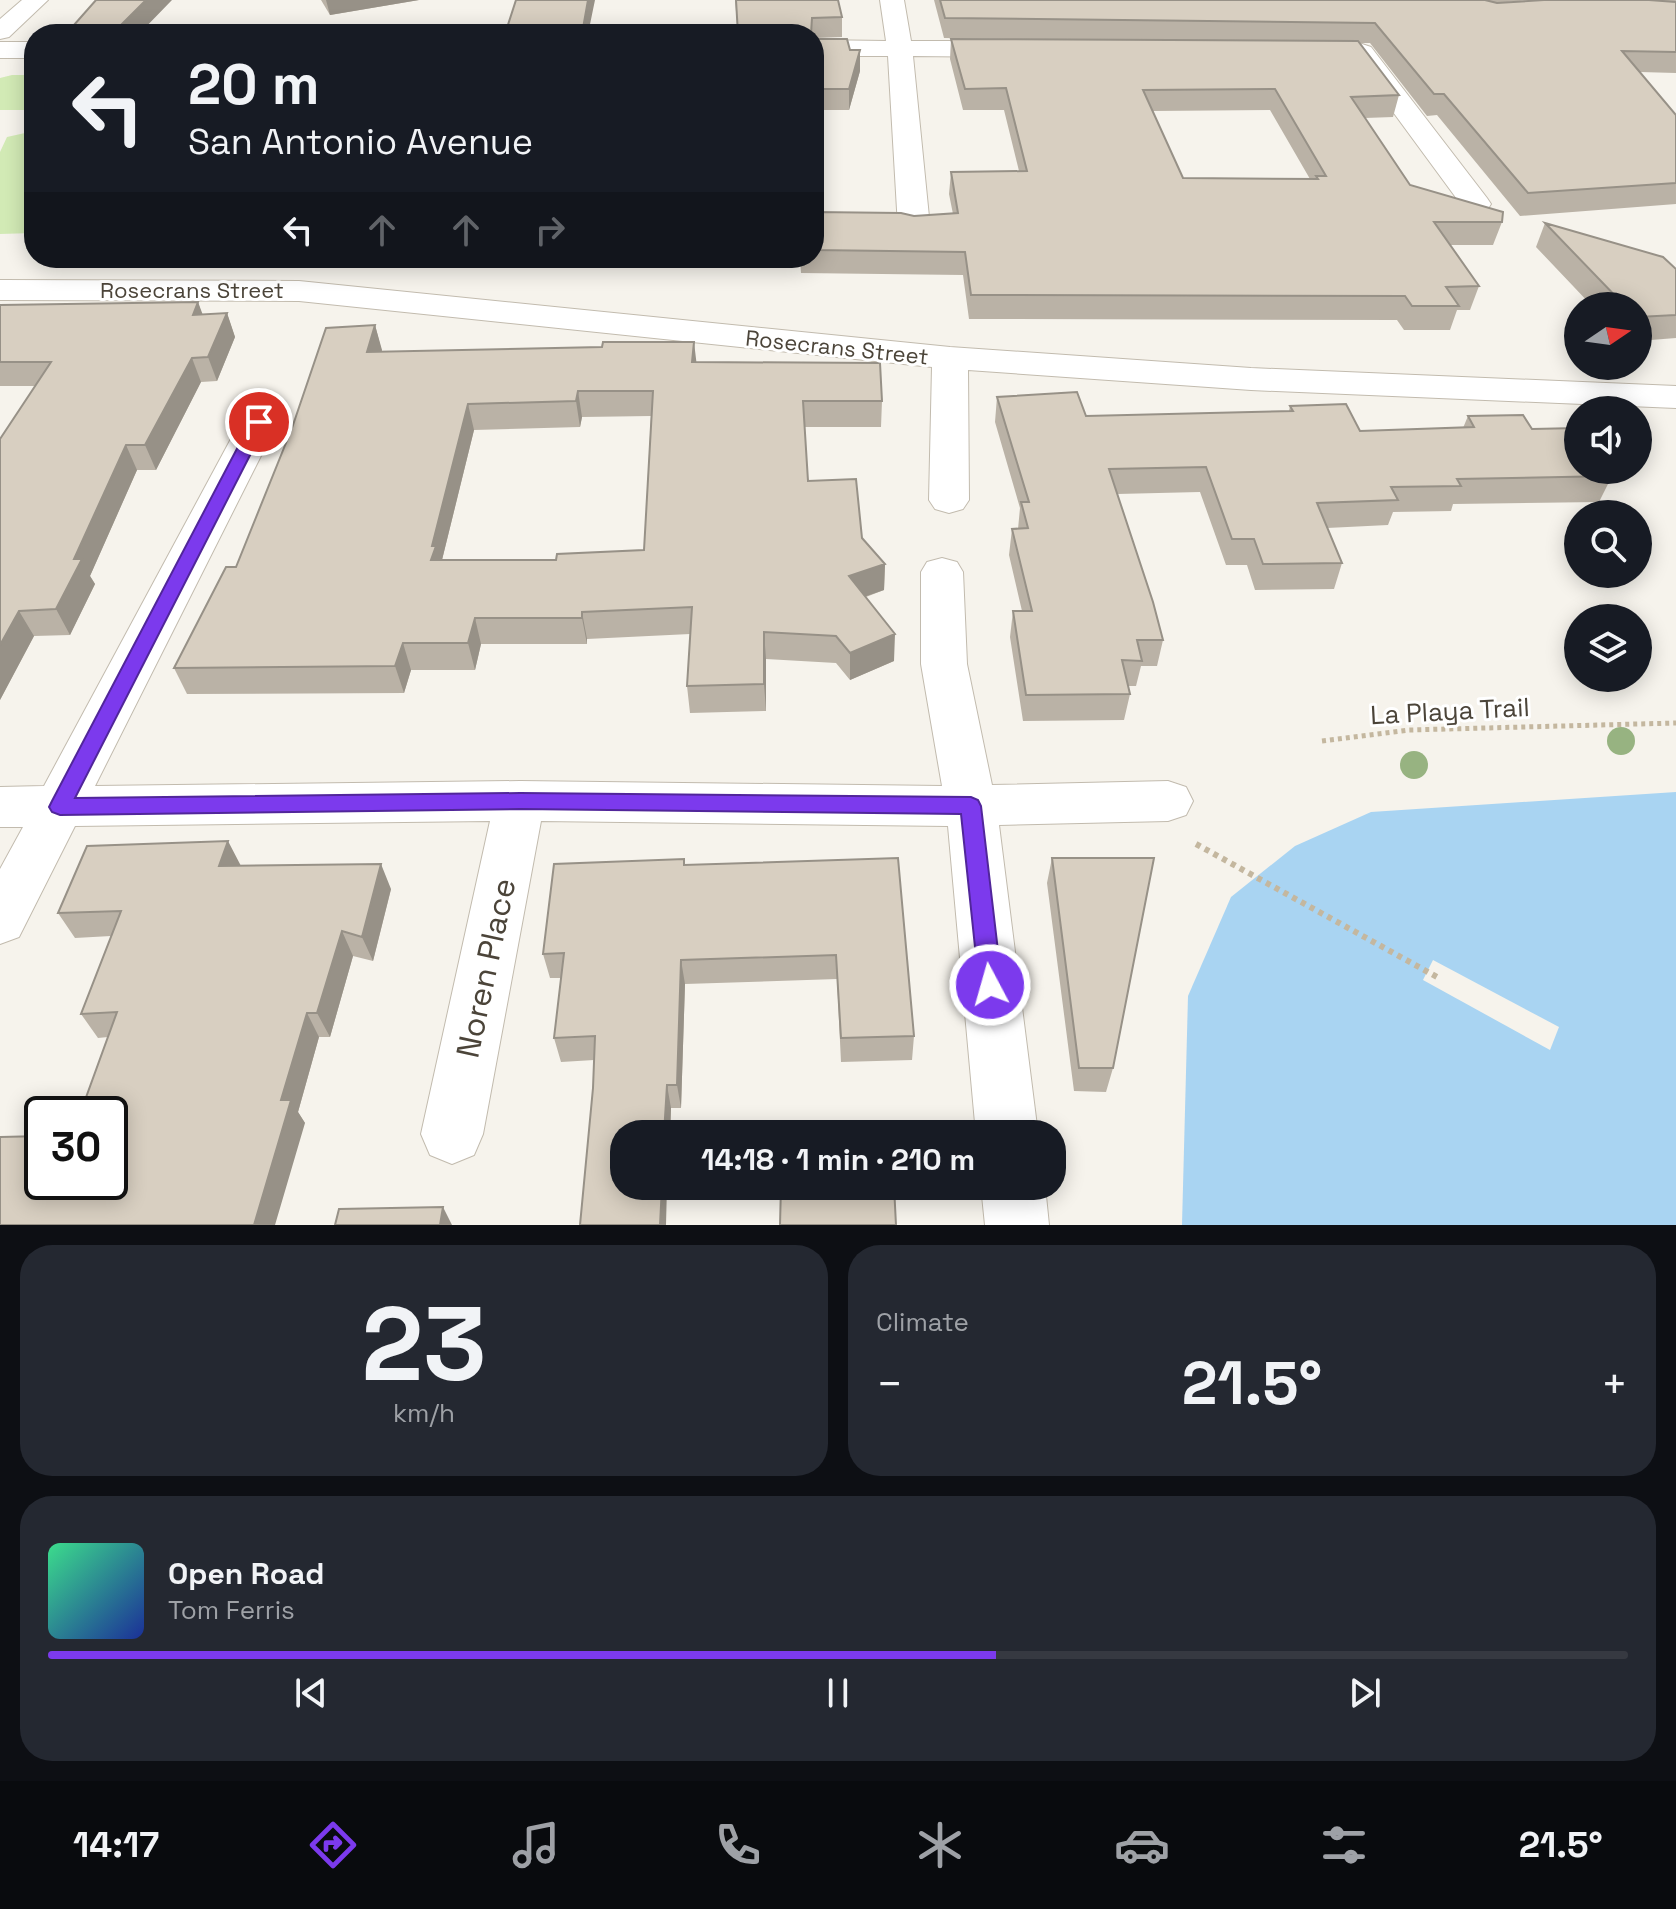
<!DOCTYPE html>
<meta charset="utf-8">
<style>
:root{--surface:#171b24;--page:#242831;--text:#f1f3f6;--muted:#9ea1a6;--line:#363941;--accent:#7c3aed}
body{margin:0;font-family:"Space Grotesk",sans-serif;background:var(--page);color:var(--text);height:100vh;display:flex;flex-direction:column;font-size:30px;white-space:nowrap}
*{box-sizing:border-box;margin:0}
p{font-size:26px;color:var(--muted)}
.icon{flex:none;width:44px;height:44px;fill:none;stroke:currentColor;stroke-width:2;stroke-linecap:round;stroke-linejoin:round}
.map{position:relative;height:1225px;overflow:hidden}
.side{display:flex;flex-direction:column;gap:20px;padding:20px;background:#0d0f14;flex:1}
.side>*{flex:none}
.banner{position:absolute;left:24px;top:24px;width:800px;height:244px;border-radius:32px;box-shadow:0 4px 20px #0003;background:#171b24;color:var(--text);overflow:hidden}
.needle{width:52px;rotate:77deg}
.controls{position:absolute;left:1564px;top:292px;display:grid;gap:16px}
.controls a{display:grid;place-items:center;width:88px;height:88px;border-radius:50%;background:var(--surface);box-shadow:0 4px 20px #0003;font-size:40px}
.speed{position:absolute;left:24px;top:1096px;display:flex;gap:16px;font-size:40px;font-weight:700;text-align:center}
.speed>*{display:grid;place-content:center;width:104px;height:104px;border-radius:50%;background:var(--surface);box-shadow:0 4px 20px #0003;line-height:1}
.speed .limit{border:4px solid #111;border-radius:12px;background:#fff;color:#111}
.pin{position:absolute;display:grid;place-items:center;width:68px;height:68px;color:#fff;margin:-34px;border:4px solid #fff;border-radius:50%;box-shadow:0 2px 8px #0007}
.me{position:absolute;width:88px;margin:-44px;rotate:354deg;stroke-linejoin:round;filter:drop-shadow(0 0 6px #0008)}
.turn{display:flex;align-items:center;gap:28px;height:168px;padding:0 32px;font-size:36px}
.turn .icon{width:104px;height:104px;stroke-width:2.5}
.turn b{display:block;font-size:56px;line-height:68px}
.lanes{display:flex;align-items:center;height:76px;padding:0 32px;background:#0003;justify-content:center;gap:40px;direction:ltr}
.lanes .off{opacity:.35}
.big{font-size:60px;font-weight:700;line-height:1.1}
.side .card{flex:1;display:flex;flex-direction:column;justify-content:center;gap:12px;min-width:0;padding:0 28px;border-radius:32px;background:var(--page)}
.side .dial{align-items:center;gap:0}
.dial b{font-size:104px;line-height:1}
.song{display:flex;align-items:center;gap:24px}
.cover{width:96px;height:96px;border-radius:12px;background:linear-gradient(135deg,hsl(150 70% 55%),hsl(230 70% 35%))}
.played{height:8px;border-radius:4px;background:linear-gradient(90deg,var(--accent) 60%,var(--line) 60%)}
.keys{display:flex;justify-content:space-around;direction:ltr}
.heat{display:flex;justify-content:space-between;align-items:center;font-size:44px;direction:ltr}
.side .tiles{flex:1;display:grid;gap:20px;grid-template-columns:1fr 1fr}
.card:last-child{grid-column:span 2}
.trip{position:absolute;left:610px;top:1120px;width:456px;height:80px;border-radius:32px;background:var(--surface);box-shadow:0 4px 20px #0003;font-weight:700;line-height:80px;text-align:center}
.tabs{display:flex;height:128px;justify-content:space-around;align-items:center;background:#090b0e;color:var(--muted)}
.tabs .icon{width:56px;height:56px}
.tabs .active{color:var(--accent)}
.tabs b{font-size:36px;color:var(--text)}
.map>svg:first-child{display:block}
.green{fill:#d2eab5}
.water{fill:#a9d4f2}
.pier{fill:#f6f3ec}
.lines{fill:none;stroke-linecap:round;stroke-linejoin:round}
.minor-casing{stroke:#c2bbae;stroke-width:2}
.path-far1{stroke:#c4b79f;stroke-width:5;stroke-dasharray:4 4;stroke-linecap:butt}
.path{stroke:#c4b79f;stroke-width:6;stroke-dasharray:5 5;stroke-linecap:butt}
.minor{fill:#fff;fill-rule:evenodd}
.tree{fill:#97b381}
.wall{fill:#bab2a6;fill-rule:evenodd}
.shaded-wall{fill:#979187}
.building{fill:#d8cfc1;stroke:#979187;stroke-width:2;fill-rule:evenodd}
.route{fill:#7c3aed;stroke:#51269a;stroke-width:2}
.labels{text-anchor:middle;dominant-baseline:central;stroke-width:6;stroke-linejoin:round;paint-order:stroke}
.far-street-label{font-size:22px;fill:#4b4439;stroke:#fff}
.street-label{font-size:26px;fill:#4b4439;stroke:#fff}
.near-street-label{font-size:32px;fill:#4b4439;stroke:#fff}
</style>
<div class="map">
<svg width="1676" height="1225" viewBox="0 0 1676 1225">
<rect width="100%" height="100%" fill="#f6f3ec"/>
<path class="green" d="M12 75H34V110H0V78Z
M34 131V233L0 234V152L7 137Z"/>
<path class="water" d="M1676 792V1225H1182L1188 996 1231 897 1295 846 1371 812Z"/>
<path class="pier" d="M1433 960 1559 1027 1550 1050 1423 980Z"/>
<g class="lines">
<g class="minor-casing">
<path id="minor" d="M22 0H48L9 37 0 39V19Z
M880 0H904L911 41H1009L1018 44 1022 49 1018 54 1009 57 913 56 930 227 925 234 914 236 903 234 898 227 888 56H814V40L886 41Z
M0 42H34V58H0Z
M1362 44 1371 47 1487 198 1491 204 1487 210 1476 213 1465 210 1349 52 1353 47Z
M0 280 299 281 950 347 1251 368 1676 386V408L1251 390 968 370 969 500 963 509 949 513 935 509 929 500 932 367 299 301 0 300Z
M259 411 272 414 278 422 95 786 520 781 942 786 921 664V572L927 562 942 558 957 562 963 572 967 664 992 785 1168 781 1186 787 1193 801 1186 815 1168 821 999 825 1038 1134H976L948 826 541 821 483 1134 474 1155 452 1164 430 1155 421 1134 490 821 75 826 19 937 0 944V869L23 827H0V787L44 786 240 422 246 414Z
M981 1186H1045L1049 1225H985Z"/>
</g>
<path class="path-far1" d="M1322 741 1409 730 1676 723"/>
<path class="path" d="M1196 844 1437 977"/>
<use href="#minor" class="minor"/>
</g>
<g class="tree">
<circle cx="1621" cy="741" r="14"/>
<circle cx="1414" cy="765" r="14"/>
</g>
<path class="wall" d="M321 0H419L330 15Z
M735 0 842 17V37L814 38V34H738Z
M934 0H1531L1494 3H1497L1544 0H1676V73L1640 72 1676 115V204L1520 216 1437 115 1427 116 1370 43H1359L1399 95 1393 117 1365 118 1410 185 1502 222 1493 245H1450L1479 286 1470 310H1457L1450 330H1404L1397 320 969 319 963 275 801 273 800 258H814V212L914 216 953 214 949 194 951 172 1019 171 1004 110H963L950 59 951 39H1017L944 38ZM1270 110 1310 179 1183 178 1152 111Z
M814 39 850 50H860V71L849 110H814Z
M1545 223 1676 269V338L1638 341V306H1592L1536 247Z
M585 258H770V259L585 263Z
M198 302 202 315 227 313 235 337 217 381 201 382 156 470H137L90 576 95 584 70 635 34 636 0 700 35 386H0V305Z
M375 325 382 352 696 362 882 401 881 427H804L808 481 885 564 884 590 866 597 894 661 850 680 836 663 766 659V711L690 713 687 686 690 634 587 639V644H481L475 670H411L404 693 187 694 174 668 236 567ZM651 416 644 550 556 560H442L474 430 580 427 582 417Z
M997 397 1086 416 1289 411 1290 406 1360 431 1463 428 1468 416 1532 429 1612 476 1599 502 1453 504 1451 511 1393 512 1388 525 1327 528 1342 563 1334 589 1255 590 1247 565H1226L1200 492 1117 494 1163 640 1157 666H1141L1136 686H1128L1130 694 1124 720 1023 721 1010 637 1013 611H1022L1009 555 1012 529H1018L1020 508 995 422Z
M898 858 914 1036 912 1060 841 1062 837 979 685 984 681 1108H671L670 1134H624L593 1088 594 1060 561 1062 554 1038 561 978H550L543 954 684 859 685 865Z
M1052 858 1113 1068 1106 1092 1074 1091 1047 883Z
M240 866 391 889 373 961 353 956 330 1037H319L298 1112 305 1123 110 1182 108 1037 98 1038 81 1014 111 936 75 938 58 913Z
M745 1186H894L745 1190Z"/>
<path class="shaded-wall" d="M146 0H172L139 34H112Z
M326 0H419L330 15Z
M588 0H595L588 34H582Z
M860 50V71L849 110V89Z
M198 302 207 326 193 315Z
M227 313 235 337 217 381 208 357Z
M375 325 382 350 374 378 367 352Z
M694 342 697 367 692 362Z
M192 358 201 382 156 470 145 445Z
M578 391 582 417 580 427 576 401Z
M468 404 474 430 441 564 431 560 432 546Z
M126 445 137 470 90 576 95 584 70 635 56 609 74 559Z
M885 564 884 590 849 602V576Z
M19 611 34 636 0 700V645Z
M582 612 587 639V644L582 618Z
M475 618 481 644 475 670 468 643Z
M764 632 766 659V711L764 684Z
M895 634 894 661 850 680V653Z
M403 643 411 670 404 693 395 666Z
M228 841 241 866H219Z
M381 864 391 889 373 961 362 937Z
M342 931 353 956 330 1037 317 1013Z
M681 960 685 984 681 1108 677 1085Z
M307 1013 319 1037 298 1112 305 1123 275 1225H254L281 1100Z
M667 1085 671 1108 670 1134H664Z
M662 1186H667L666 1225H660Z
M443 1207 452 1225H440Z"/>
<path class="building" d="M96 0H146L112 34H66Z
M516 0H588L582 34H505Z
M736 0H838L842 17 812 18 811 34H738Z
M940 0H1485L1497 3 1544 0H1649L1676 2V52L1622 51 1676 115V183L1528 193 1444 94H1434L1375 23 945 18Z
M814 39H847L850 50H860L849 89H814Z
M951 39 1358 41 1399 95 1351 97 1410 185 1503 212 1502 222H1434L1479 286 1446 287 1459 306H1412L1405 296 971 295 965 252 814 250V212L901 213 914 216 958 213 951 172 1027 171 1006 88 965 89ZM1275 89 1326 176H1316L1318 179 1183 178 1143 90Z
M1545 223 1663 257 1676 269V315L1638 317V306H1625Z
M198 302 193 315 227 313 208 357 192 358 145 445H126L74 559H82L56 609 19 611 0 645V439L51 362H0V305Z
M375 325 367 352 602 347 603 342H694L692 362 880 363 882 401H803L808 481 856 479 862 538 885 564 849 576 895 634 850 653 836 636 764 632V684L687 686 692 607 582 612V618H475L468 643H403L395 666 174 668 226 567H236L292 428 326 328ZM578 391H653L644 550 557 554 556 560H431L436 546H432L468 404 576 401Z
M1077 392 1086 416 1293 411 1290 406 1346 404 1360 431 1474 427 1468 416 1523 415 1532 429 1578 428V470H1607L1612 476 1457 479 1461 486 1391 487 1398 500 1317 503 1342 563 1263 564 1254 539H1232L1206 467 1109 469 1153 602 1163 640H1137L1142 661 1122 660 1130 694 1026 695 1013 611H1032L1012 529 1028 528 1021 502H1029L997 397Z
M228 841 219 866 381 864 362 937 342 931 317 1013H307L281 1100H291L254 1225H0V1137L42 1136V1182H110V1114H80L117 1012 81 1014 121 911 58 913 87 846Z
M898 858 914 1036 841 1038 836 955 681 960 677 1085H667L664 1134H624V1186H662L660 1225H580L593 1088 595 1036 554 1038 564 953 543 954 554 864 684 859V865Z
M1052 858H1154L1113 1068H1079Z
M745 1125H892V1134H744Z
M781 1186H894L896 1225H780Z
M443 1207 440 1225H335L339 1209Z"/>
<path class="route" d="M259 417 267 422 75 798 520 793 971 797 978 800 981 806 1002 985 999 992 990 995 982 992 979 985 961 814 520 809 60 815 52 812 49 807 52 801 251 422Z"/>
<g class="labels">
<g class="far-street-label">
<text x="192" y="290">Rosecrans Street</text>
<text transform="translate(837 347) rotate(6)">Rosecrans Street</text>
</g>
<g class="street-label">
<text transform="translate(1450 711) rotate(-3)">La Playa Trail</text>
</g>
<g class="near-street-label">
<text transform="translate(486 968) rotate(-78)">Noren Place</text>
</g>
</g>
</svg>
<div class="controls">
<a><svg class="needle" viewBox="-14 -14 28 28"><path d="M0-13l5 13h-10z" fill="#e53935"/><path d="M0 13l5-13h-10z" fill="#9ea1a6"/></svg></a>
<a><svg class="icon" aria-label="sound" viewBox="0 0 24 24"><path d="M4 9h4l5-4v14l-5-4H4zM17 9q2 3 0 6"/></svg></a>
<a><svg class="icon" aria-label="search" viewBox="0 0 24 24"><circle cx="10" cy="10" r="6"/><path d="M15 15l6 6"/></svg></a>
<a><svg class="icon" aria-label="layers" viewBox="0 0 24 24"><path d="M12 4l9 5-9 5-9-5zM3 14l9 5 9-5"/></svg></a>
</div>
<div class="speed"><div class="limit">30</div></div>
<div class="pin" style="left:259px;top:422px;background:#d93025"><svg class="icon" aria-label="arrive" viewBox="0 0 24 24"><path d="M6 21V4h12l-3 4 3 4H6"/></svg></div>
<svg class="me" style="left:990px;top:985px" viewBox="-20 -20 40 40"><circle r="17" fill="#7c3aed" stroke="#fff" stroke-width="3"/><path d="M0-11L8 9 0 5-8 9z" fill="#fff"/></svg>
<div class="trip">14:18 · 1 min · 210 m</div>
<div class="banner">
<div class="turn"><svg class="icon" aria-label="left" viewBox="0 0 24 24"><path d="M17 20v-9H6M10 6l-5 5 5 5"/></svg><div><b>20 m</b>San Antonio Avenue</div></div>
<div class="lanes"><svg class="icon" aria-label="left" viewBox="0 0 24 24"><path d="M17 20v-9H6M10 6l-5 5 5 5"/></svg><svg class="icon off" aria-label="ahead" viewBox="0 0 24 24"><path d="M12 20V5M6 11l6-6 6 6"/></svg><svg class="icon off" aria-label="ahead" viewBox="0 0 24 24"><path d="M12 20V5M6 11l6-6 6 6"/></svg><svg class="icon off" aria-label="right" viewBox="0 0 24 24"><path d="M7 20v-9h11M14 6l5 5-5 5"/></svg></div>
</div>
</div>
<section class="side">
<div class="tiles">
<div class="card dial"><b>23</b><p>km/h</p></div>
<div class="card"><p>Climate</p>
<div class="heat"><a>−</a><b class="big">21.5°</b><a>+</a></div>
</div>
<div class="card">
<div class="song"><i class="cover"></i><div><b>Open Road</b><p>Tom Ferris</p></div></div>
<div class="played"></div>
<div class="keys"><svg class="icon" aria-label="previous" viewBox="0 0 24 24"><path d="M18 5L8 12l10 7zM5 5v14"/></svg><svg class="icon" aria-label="pause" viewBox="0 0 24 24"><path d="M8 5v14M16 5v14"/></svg><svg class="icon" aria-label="next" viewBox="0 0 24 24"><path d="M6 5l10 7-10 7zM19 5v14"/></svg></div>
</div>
</div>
</section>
<nav class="tabs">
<b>14:17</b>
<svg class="icon active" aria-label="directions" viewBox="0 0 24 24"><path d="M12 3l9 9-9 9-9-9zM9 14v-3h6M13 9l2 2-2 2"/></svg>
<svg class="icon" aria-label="music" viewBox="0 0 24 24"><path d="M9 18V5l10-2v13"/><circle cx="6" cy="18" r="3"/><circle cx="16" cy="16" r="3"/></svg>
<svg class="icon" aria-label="phone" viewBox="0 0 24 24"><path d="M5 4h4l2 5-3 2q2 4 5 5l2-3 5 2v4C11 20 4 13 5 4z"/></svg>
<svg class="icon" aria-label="climate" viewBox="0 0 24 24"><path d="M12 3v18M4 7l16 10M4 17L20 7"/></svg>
<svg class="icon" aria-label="car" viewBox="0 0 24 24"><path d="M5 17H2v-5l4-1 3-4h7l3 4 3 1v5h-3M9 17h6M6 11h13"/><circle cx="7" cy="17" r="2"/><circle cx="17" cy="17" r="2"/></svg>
<svg class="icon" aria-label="filters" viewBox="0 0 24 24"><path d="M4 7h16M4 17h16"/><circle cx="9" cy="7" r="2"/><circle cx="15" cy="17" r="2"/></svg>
<b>21.5°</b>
</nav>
